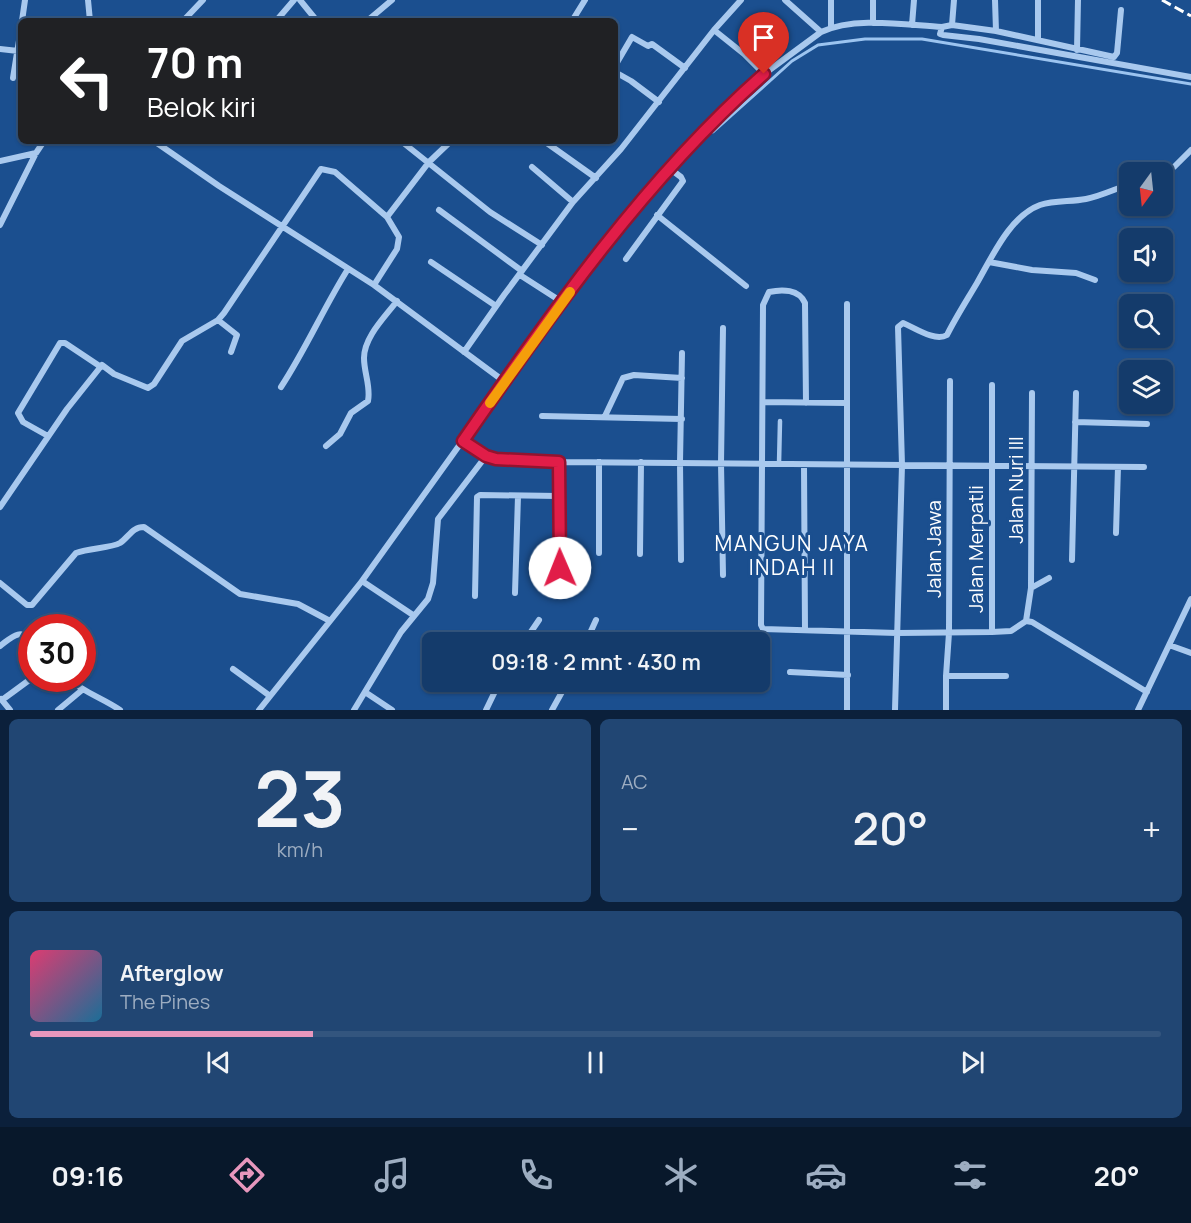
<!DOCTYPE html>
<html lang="id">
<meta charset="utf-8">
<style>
:root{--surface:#143b6b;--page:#214673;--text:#f1f3f6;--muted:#9dadc1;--line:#33557e;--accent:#e797bd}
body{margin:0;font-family:Manrope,sans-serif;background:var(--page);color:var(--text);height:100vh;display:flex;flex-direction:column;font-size:22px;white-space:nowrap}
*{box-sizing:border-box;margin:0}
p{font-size:20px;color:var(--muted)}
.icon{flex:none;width:33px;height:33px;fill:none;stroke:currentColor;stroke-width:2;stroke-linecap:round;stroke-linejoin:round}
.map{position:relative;height:710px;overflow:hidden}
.side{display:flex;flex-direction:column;gap:9px;padding:9px;background:#0b203b;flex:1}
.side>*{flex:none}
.hud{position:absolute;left:18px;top:18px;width:600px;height:126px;border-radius:9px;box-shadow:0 2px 4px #0004,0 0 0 2px var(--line);background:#202124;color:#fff;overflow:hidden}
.needle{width:39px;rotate:195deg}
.tools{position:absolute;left:1119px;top:162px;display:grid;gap:12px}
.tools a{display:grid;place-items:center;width:54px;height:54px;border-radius:9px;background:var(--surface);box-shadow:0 2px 4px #0004,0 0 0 2px var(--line);font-size:30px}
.speed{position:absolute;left:18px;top:614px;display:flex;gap:12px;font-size:30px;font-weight:700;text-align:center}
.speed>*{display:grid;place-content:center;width:78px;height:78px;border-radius:50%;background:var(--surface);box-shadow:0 2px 4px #0004,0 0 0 2px var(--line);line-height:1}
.speed .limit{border:9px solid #d22;background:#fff;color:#111}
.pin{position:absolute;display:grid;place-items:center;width:51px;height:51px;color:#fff;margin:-62px -26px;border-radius:50% 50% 50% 0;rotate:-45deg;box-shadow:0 0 6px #0007}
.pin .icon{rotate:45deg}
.me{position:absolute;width:66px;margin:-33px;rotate:359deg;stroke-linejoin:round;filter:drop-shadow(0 0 4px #0008)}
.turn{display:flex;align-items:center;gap:21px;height:126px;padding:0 30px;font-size:27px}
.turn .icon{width:78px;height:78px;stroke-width:2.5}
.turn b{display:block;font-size:42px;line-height:51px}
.big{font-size:45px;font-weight:600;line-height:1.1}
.side .widget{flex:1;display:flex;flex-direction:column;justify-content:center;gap:9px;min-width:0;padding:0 21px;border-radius:9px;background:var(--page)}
.side .dial{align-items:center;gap:0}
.dial b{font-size:78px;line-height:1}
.song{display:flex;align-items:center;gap:18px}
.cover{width:72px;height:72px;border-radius:9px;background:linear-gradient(135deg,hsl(340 70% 55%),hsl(200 70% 35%))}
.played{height:6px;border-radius:3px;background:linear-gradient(90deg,var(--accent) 25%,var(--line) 25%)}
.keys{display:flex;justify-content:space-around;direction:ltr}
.heat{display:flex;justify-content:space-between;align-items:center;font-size:33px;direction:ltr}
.side .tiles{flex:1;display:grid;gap:9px;grid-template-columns:1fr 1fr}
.widget:last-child{grid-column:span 2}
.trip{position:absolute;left:422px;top:632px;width:348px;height:60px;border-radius:9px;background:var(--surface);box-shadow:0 2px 4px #0004,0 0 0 2px var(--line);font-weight:600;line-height:60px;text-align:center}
.tabs{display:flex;height:96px;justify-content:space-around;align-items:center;background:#08182b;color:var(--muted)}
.tabs .icon{width:42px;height:42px}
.tabs .on{color:var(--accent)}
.tabs b{font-size:27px;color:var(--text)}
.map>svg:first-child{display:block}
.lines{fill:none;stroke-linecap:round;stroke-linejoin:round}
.stream{stroke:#9cc4f0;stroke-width:3}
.lane{stroke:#a9c9ee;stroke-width:4.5}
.street{stroke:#a9c9ee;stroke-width:6}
.rail{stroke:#fff;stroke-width:3;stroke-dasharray:10 4.5;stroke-linecap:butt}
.route-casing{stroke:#92132f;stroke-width:15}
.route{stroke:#e11d48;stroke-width:10}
.slow{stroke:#f59e0b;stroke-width:10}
.labels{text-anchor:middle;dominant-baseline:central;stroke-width:6;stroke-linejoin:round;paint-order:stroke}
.street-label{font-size:20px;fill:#fff;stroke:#1b4f8f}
.neighbourhood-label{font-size:21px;letter-spacing:1.5px;fill:#fff;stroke:#1b4f8f}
</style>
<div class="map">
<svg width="1191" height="710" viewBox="0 0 1191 710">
<rect width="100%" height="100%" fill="#1b4f8f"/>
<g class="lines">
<path class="stream" d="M713 132 792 61 818 45 865 39H922L1191 84"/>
<path class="lane" d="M779 464 780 421"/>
<path class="street" d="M88 0 90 21
M300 0 317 21
M785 0 821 32
M995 0 996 31
M1038 0V40
M22 21 25 0
M183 21 203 0
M276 21 294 0
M367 21 392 0
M572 21 585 0
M873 23V0
M912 25 914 0
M952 25 954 0
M831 27V0
M942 27 940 34 943 35 979 39 1191 77
M714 30 744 54 764 74
M0 49 18 51
M1077 50 1078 0
M615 66 632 37 648 46 652 44 685 68
M615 72 631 81 659 102
M13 78 21 28
M154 141 219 186 374 285 505 382
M401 141 490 212 542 245
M544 141 596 178
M0 161 36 153
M532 167 573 202
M1154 172 1174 167 1191 150
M439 210 522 271
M657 215 746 286
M387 217 429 162 451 141
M0 225 36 153 44 141
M626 259 683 181 681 177 669 168
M431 262 496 306
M989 262 1032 270 1076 273 1095 280
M520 275 562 302
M847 304V710
M218 320 237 335 231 352
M464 352 504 295 573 202 621 149 714 30 741 0
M281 387C306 349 324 307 348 269
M763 402 847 403
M806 403 805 303C799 289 782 289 769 292L763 305 761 625 763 629 897 633 992 632 1011 631 1026 621 1032 622 1147 692
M542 416 682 419
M605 416 623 378 634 375 682 378
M1075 422 1147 424
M48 436 23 422 18 413 60 343H65L101 367
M463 441 486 456 496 459 559 462 1144 467
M326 446 340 434 351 413 368 401C371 387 364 373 364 358 364 337 385 317 397 301
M559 462 560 568
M599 462V553
M804 465 805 630
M0 507 67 409 102 365 114 374 148 388 154 384 182 341 218 320 224 313 321 169 335 172 387 217 399 237 397 249 374 285
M1116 533 1118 467
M640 554 641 462
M681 560 680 462 682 353
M1072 560 1076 393
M723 575 721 463 723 328
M362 581 413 615
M0 583 27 605H32L76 553C89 548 111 548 120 543 129 537 132 527 144 527L240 594 298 604 330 621
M1031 588 1032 393
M515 593 518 496
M475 596 477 497 480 495 558 496
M1026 621 1031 588 1049 578
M992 632V385
M524 642 539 620
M586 642 596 620
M1169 645 1191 653
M0 646C11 638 20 627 32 641
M233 669 270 696
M790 672 848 675
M946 676H1006
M67 678C85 693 102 698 120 710
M365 692 392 710
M1 699 10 710
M2 700 32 678
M58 710 82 690
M259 710 362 581 562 302 625 219 669 168 725 109 764 74 821 32C855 16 906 25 942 27L952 25 996 31 1114 57 1117 53 1121 10
M354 710 401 632 428 599 433 583 438 519 486 456
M486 710 500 681
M552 710 568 681
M895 710 902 465 898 327 903 323C915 328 935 342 947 335 956 317 967 300 977 283 992 257 1010 216 1040 205 1055 200 1071 202 1086 199 1101 196 1115 189 1130 184
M946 710V676L949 633 950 381
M1138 710 1191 599"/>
<path class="rail" d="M1162 0 1191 16"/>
</g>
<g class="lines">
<g class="route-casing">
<path id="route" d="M560 568 559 462 496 459 486 456 463 441C553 311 645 179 764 74"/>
</g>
<use href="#route" class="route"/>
<path class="slow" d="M490 403 570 292"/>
</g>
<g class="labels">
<g class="street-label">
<text transform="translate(1015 490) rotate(-90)">Jalan Nuri III</text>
<text transform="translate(933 549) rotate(-90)">Jalan Jawa</text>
<text transform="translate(975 549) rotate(-90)">Jalan Merpatli</text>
</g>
<g class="neighbourhood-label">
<text x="792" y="543">MANGUN JAYA<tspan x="792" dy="24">INDAH II</tspan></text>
</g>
</g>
</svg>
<div class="tools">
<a><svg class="needle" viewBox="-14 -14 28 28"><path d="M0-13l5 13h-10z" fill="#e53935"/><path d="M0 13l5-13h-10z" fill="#9dadc1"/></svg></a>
<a><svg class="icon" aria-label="sound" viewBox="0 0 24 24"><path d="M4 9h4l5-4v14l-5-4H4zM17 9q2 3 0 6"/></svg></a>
<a><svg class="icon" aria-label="search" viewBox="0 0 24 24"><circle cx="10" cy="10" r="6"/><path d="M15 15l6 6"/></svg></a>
<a><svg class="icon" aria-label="layers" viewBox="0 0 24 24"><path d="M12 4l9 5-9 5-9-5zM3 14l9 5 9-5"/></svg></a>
</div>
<div class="speed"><div class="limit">30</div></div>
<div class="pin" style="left:764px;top:74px;background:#d93025"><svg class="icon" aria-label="arrive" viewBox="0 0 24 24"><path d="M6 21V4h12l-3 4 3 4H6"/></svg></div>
<svg class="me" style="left:560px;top:568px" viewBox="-20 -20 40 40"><circle r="19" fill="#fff"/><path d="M0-13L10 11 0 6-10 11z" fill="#e11d48"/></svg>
<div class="trip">09:18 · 2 mnt · 430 m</div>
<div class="hud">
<div class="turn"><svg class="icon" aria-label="left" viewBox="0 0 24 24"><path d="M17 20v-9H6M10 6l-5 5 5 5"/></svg><div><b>70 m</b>Belok kiri</div></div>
</div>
</div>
<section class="side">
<div class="tiles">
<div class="widget dial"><b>23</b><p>km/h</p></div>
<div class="widget"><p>AC</p>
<div class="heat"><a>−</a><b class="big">20°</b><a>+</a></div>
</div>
<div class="widget">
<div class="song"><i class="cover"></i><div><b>Afterglow</b><p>The Pines</p></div></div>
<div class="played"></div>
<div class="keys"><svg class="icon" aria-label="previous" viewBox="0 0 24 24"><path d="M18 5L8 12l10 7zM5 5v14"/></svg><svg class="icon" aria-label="pause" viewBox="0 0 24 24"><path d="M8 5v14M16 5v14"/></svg><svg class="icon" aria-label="next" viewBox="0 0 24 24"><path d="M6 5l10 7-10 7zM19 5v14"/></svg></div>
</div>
</div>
</section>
<nav class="tabs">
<b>09:16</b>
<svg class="icon on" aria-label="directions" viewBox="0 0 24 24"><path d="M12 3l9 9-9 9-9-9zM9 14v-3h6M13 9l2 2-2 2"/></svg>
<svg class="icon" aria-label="music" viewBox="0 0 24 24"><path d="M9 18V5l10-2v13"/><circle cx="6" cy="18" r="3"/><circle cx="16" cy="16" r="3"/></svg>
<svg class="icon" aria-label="phone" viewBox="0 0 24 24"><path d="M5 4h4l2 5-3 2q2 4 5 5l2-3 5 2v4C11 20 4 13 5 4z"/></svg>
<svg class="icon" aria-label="climate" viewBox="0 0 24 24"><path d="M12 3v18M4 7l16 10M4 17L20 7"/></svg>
<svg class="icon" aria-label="car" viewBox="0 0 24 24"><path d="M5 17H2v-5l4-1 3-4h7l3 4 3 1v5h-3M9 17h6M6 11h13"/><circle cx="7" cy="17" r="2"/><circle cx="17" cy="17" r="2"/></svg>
<svg class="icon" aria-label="filters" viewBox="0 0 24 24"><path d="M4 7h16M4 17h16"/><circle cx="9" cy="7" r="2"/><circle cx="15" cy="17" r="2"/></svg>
<b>20°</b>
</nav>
